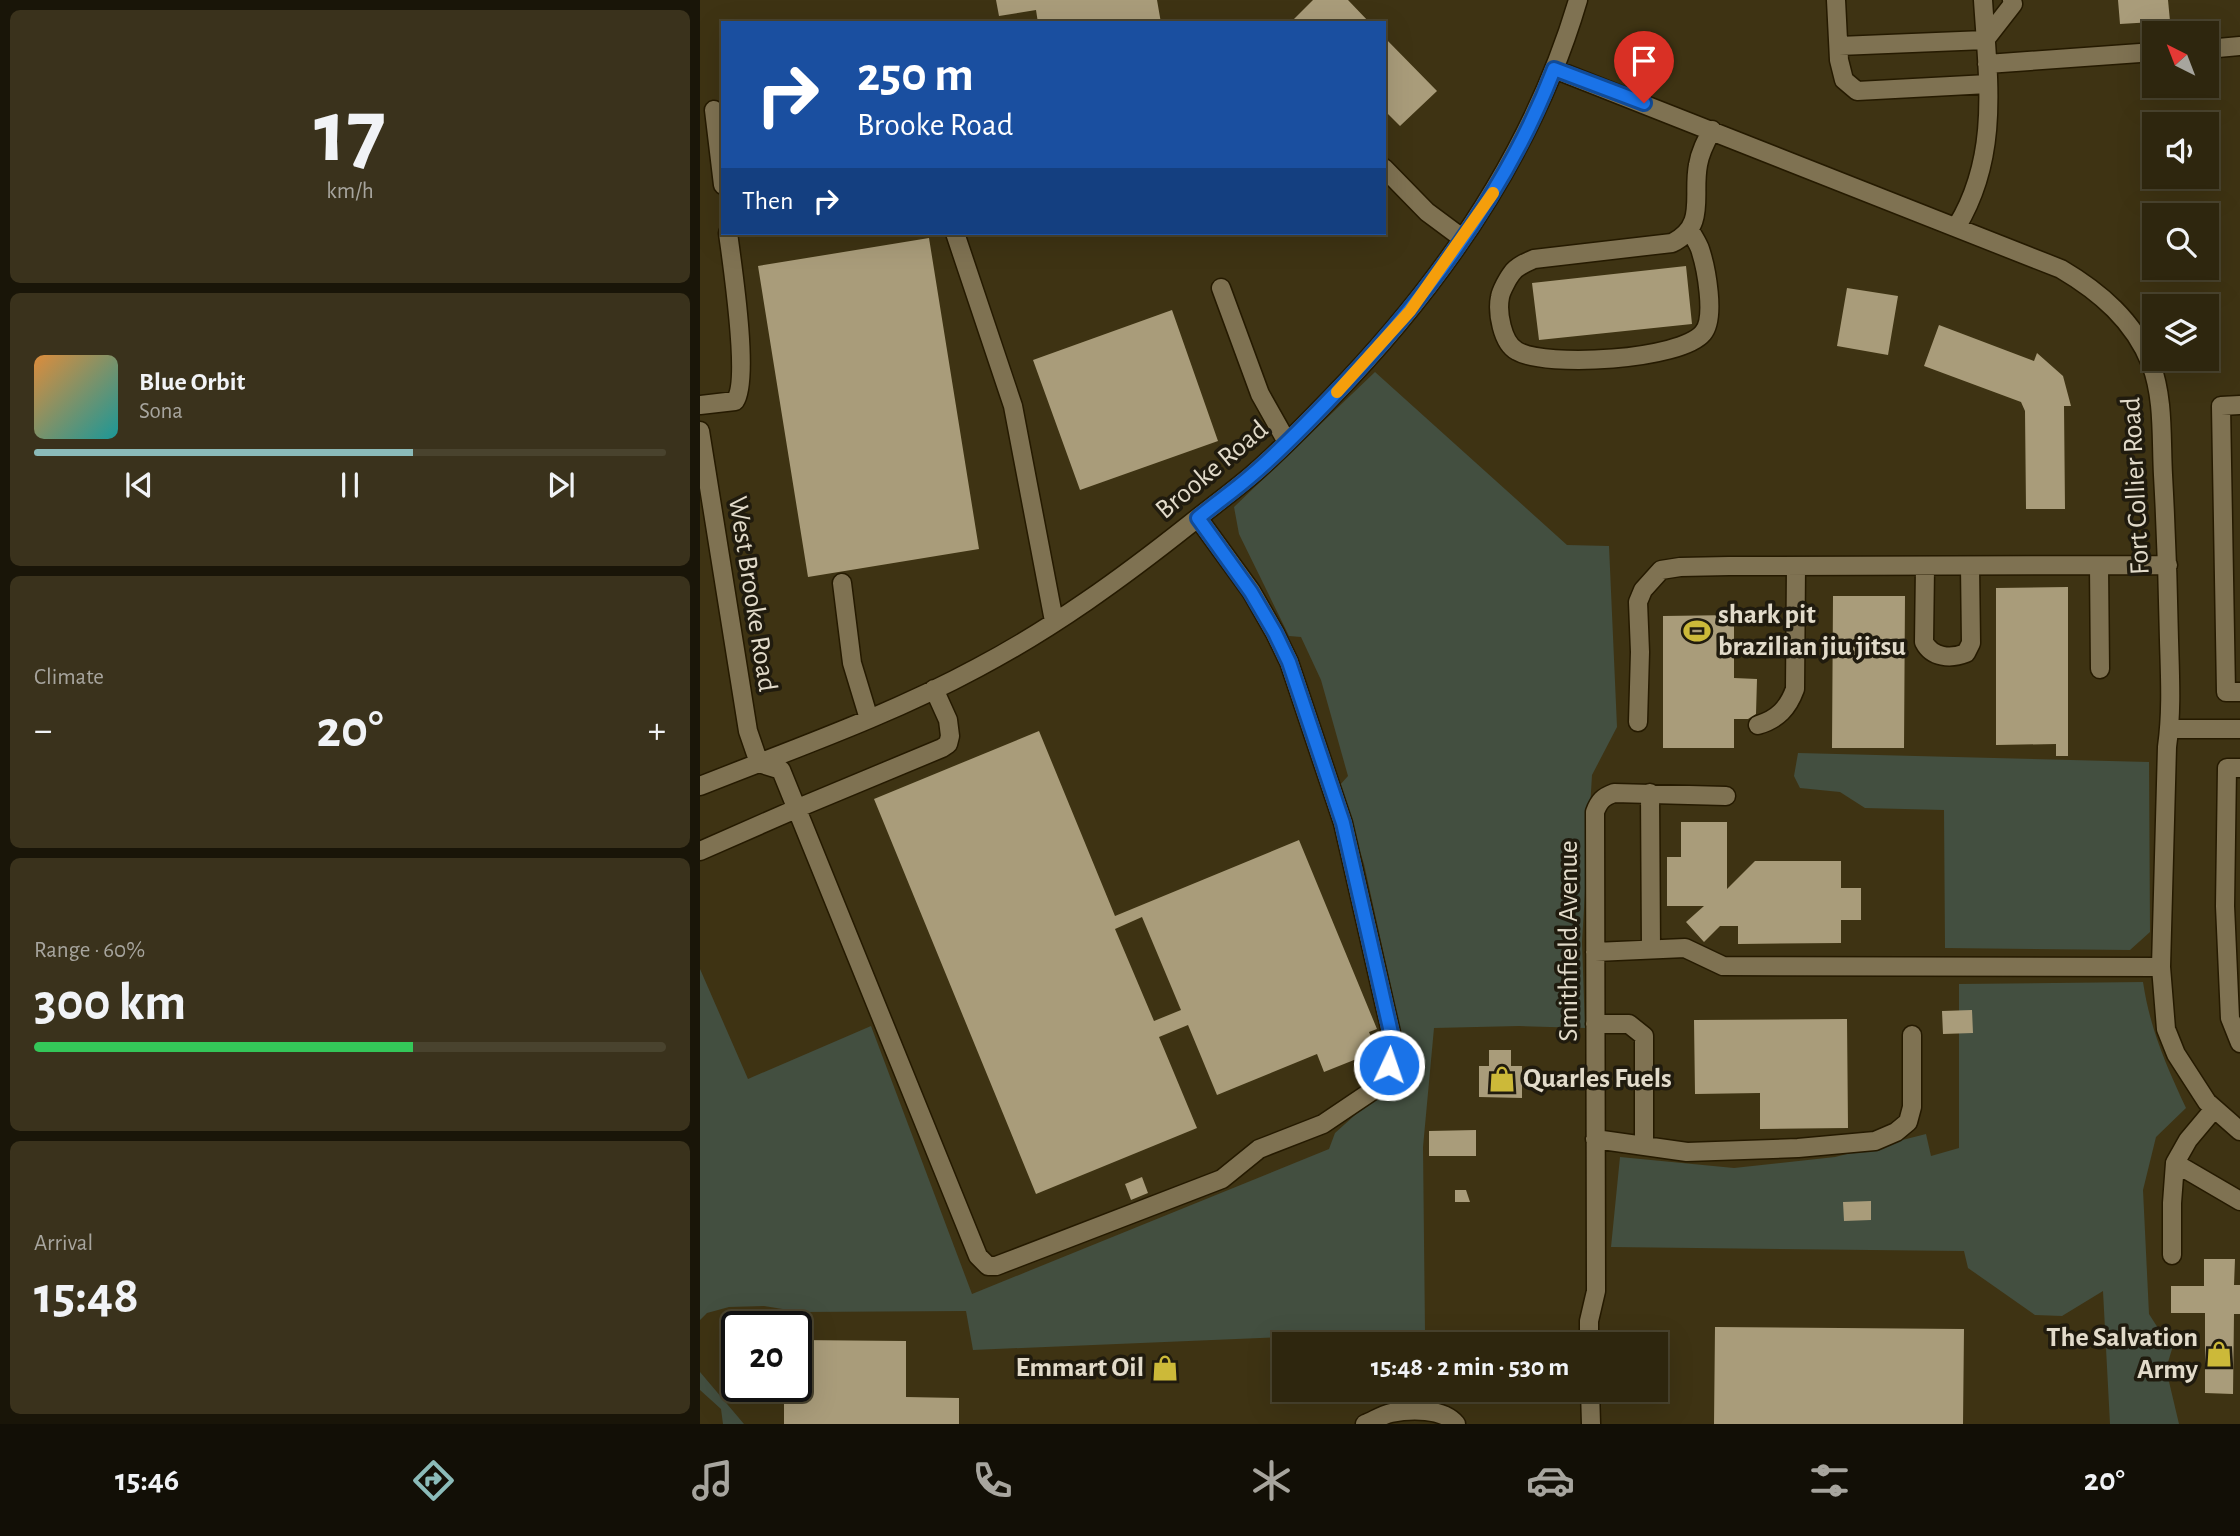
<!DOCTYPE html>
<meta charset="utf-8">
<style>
:root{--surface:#2e260e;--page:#3a321c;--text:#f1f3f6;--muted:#a7a59e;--line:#49432e;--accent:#8bbbb9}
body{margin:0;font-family:"Alegreya Sans",sans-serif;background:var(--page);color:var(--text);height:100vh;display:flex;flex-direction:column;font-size:26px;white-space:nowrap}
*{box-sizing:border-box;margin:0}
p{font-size:23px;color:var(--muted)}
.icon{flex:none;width:38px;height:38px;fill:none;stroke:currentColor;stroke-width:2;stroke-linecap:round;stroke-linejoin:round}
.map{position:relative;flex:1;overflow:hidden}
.panel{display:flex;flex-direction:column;gap:10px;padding:10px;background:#191508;width:700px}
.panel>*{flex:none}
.banner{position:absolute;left:21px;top:21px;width:665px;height:214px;border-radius:0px;box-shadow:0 7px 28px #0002,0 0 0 2px var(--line);background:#1a4fa0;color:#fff;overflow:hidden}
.needle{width:46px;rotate:318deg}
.fabs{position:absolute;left:1442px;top:21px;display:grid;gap:14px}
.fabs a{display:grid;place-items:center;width:77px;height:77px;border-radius:0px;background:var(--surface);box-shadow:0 7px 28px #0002,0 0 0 2px var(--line);font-size:35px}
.speed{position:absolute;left:21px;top:1311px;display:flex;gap:14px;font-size:35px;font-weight:700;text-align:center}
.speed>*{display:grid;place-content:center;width:91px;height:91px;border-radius:50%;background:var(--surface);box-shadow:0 7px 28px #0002,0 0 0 2px var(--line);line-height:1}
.speed .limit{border:4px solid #111;border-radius:10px;background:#fff;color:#111}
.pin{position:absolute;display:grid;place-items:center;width:60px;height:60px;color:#fff;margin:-72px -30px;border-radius:50% 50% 50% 0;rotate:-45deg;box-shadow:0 0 7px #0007}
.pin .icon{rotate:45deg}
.me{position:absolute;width:77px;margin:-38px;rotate:3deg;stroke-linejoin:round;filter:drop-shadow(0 0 5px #0008)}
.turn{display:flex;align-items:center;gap:24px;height:147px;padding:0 21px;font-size:32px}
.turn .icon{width:91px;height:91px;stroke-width:2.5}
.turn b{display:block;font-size:49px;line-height:60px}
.then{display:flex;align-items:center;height:66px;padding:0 21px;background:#0003;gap:14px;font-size:26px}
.big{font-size:52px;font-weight:700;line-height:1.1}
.panel .card{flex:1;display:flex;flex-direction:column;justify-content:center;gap:10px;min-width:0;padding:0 24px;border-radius:10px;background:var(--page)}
.panel .dial{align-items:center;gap:0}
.dial b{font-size:91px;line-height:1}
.song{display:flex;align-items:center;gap:21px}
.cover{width:84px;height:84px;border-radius:10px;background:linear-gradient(135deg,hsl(30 70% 55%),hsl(180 70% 35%))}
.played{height:7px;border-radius:4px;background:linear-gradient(90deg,var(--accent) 60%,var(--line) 60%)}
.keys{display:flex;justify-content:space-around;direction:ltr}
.heat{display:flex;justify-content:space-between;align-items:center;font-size:38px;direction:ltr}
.charge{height:10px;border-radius:5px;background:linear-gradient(90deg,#34c759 60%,var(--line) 0)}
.trip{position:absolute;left:572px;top:1332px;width:396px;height:70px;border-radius:0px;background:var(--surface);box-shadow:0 7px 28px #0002,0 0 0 2px var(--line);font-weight:700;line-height:70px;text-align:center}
.tab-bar{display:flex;height:112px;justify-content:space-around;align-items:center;background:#120f06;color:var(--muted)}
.tab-bar .icon{width:49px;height:49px}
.tab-bar .selected{color:var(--accent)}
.tab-bar b{font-size:32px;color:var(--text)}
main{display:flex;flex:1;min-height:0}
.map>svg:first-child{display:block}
.green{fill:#434f40}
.building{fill:#a99c7a;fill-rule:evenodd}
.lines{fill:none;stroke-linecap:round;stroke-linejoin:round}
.minor-casing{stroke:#251a00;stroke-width:21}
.minor{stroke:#7f7252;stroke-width:18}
.route-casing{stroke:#114b97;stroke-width:18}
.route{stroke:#1a73e8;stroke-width:12}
.slow{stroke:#f59e0b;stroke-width:12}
.labels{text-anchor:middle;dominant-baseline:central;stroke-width:7;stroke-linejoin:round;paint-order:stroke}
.street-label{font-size:28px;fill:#e2dbca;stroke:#201b0e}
.poi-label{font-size:28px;font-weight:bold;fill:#e2dbca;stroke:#201b0e;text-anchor:start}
</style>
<main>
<section class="panel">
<div class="card dial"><b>17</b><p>km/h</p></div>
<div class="card">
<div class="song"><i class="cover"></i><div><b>Blue Orbit</b><p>Sona</p></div></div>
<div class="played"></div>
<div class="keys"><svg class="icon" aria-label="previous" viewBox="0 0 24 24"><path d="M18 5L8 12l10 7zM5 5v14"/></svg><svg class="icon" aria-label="pause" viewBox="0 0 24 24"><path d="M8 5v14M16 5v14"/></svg><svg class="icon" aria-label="next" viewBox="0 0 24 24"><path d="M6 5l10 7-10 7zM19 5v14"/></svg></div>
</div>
<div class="card"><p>Climate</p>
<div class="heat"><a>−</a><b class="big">20°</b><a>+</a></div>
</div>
<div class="card"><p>Range · 60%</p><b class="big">300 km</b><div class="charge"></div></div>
<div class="card"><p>Arrival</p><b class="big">15:48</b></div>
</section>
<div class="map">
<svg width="1540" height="1424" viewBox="0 0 1540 1424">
<rect width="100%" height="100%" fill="#3e3313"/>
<path class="green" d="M675 372 867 545 909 546 917 727 892 775 882 942 885 1028 819 1026 734 1028 723 1147 725 1331 273 1350 266 1311 101 1312 64 1306 29 1307 7 1313 0 1320V969L48 1079 171 1026 272 1294 629 1149 635 1133 695 1079 703 1058 693 996 664 864 639 786 648 776 621 680 601 637 589 636 539 534 534 507Z
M1098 753 1449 762 1450 932 1430 950 1245 948 1244 810 1165 808 1140 792 1100 788 1094 776Z
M1443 982C1450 1029 1466 1065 1486 1108L1456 1137 1443 1190 1449 1314 1458 1328 1475 1339 1466 1369 1479 1424H1410L1403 1291 1362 1316 1335 1315 1268 1268 1264 1251 911 1247 920 1157 1034 1168 1135 1157 1226 1134 1231 1156 1259 1148V984Z
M0 1372 44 1424H23L21 1409 0 1390Z"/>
<path class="building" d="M296 0H457L461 23H338L336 10 299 16Z
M613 0H648L670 23H590Z
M1418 0H1468L1470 21 1420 24Z
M684 37 737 91 700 126 684 110Z
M229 238 279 549 108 577 58 266Z
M986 266 992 324 839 340 832 283Z
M1147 288 1198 296 1188 355 1137 346Z
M472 310 518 441 380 490 333 360Z
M1239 325 1334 361 1337 353 1363 376 1371 406H1364L1365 509H1326L1325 411 1321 402 1224 366Z
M1368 587V756H1356V744L1296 745V588Z
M1133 596H1205L1204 748H1132Z
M1034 615V678L1057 679 1056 714 1048 719H1034V748H963V616Z
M339 731 415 916 599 840 677 1029 669 1032 679 1055 660 1062 659 1058 624 1072 617 1054 517 1095 488 1025 459 1037 497 1128 336 1194 174 799ZM442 917 481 1010 454 1021 415 929Z
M981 822H1027V889L1055 861H1141V888H1161V920H1141V943L1038 944V926H1020L1004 942 986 922 1004 906H967V857H981Z
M1272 1010 1273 1033 1243 1034 1242 1011Z
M1147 1019 1148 1128 1060 1129V1093L995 1094 994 1020Z
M789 1050H811V1066H822V1098L779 1097V1066H789Z
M776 1130V1156H729V1131Z
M442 1177 448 1193 431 1200 425 1184Z
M755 1190H766L770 1202H755Z
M1171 1201V1220L1144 1221 1143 1202Z
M1504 1259H1535L1534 1285H1540V1314H1534L1533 1394 1505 1393V1313H1471V1286H1504Z
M1015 1327 1264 1329 1263 1424H1014Z
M96 1340 206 1341V1397L259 1398V1424H84V1386H96Z"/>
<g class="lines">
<g class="minor-casing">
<path id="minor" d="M1136 0 1139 60 1144 80 1157 91 1288 84
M1139 46 1285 40 1313 4 1312 0
M1507 49 1540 46
M1287 64 1454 52
M854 69 1361 269C1400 292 1434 321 1451 364 1464 399 1461 438 1463 475 1466 530 1468 585 1469 640 1470 676 1472 711 1467 747L1461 967 1466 1029 1476 1054 1507 1102 1540 1131
M14 110 23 185
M684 168 727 212 762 238
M1257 226C1300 155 1288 79 1283 0
M990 230C993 236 998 243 1000 249 1006 267 1016 318 1003 333 981 360 846 368 817 351 802 343 797 312 800 297 801 291 808 278 812 273 817 266 827 262 834 259L972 243C1007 226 992 196 998 165 1000 152 1006 141 1012 130
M255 233 313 406 354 621
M521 288 560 394 587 442
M0 405 35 401C50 381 32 263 28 233
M1540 405 1521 406 1526 692H1540
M0 431 48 731 59 763 81 770 278 1256 288 1266H296L522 1179 559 1149 623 1124 672 1091 689 1065 692 1037 643 823 589 662 575 633 551 591 498 518
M1399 566 1400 669
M1225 567 1224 642C1232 658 1251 659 1266 653L1271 643 1270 566
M142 583 152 663 169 719
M938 722 940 652 938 602 943 590 961 570 980 567 1029 566 1468 565
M1058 725C1078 719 1088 708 1095 689L1096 567
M1469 729H1540
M1540 768H1527L1525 906 1530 1018 1540 1043
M0 786C93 749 188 716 277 668 353 628 422 578 490 524 510 508 532 492 552 475 580 451 606 424 631 398 741 285 833 153 878 0
M950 793 951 949
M0 851 98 808 242 748 248 744 250 736 248 720 234 689
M895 952 985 948 1023 966 1461 967
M895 1024H929L944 1036V1146
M1514 1109 1488 1140 1475 1163 1540 1201
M895 1139 987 1152 1098 1148 1175 1141 1196 1132 1208 1122 1212 1107V1035
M1472 1255V1203L1475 1163
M889 1344V1321L896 1291 895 812C899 801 903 797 914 793L1026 796
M890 1390 891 1424
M665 1424C673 1421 682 1415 691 1413 710 1409 743 1408 756 1424"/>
</g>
<use href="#minor" class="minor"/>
</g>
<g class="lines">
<g class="route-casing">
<path id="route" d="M689 1065 692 1037 643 823 589 662 575 633 551 592 498 518C516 503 535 490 552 475 579 452 604 426 628 401 721 305 806 194 854 69L944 103"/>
</g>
<use href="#route" class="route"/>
<path class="slow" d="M637 392 710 311 793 193"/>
</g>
<defs>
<g id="stadium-bare" transform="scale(2.1)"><path d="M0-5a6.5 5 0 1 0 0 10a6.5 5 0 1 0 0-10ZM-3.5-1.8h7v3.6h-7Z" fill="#ccb939" stroke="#201b0e" stroke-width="2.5" paint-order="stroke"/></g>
<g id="shop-bare" transform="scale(2.1)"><path d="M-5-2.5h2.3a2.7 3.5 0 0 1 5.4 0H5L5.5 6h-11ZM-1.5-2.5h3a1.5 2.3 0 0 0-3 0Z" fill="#ccb939" stroke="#201b0e" stroke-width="2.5" paint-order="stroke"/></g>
</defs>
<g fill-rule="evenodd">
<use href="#stadium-bare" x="997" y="631"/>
<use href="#shop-bare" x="802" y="1079"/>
<use href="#shop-bare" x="1519" y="1354"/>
<use href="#shop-bare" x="465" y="1368"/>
</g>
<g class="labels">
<g class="street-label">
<text transform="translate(512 470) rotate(-40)">Brooke Road</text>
<text transform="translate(1436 486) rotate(-93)">Fort Collier Road</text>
<text transform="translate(52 594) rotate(81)">West Brooke Road</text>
<text transform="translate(869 941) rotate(-90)">Smithfield Avenue</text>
</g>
<g class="poi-label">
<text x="1018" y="615">shark pit<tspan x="1018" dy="32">brazilian jiu jitsu</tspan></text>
<text x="823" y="1079">Quarles Fuels</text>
<text x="1498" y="1338" text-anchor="end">The Salvation<tspan x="1498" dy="32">Army</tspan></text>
<text x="444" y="1368" text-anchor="end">Emmart Oil</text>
</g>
</g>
</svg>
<div class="fabs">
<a><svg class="needle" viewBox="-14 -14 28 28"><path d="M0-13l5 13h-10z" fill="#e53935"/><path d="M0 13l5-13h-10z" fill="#a7a59e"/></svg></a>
<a><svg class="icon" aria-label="sound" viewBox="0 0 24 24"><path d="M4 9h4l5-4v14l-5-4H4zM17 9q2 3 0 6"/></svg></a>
<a><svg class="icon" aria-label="search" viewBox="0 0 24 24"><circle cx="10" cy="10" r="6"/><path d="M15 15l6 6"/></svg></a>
<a><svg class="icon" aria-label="layers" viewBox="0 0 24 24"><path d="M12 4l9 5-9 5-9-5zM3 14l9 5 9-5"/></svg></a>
</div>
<div class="speed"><div class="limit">20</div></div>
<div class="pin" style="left:944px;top:103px;background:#d93025"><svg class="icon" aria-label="arrive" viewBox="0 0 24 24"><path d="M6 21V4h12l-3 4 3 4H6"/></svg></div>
<svg class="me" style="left:689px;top:1065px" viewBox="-20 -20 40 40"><circle r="17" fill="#1a73e8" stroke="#fff" stroke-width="3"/><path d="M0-11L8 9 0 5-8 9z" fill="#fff"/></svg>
<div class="trip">15:48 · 2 min · 530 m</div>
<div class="banner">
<div class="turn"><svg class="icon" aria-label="right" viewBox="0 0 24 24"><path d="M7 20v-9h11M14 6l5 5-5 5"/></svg><div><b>250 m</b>Brooke Road</div></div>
<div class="then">Then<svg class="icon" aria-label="right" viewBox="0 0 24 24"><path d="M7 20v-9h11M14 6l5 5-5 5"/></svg></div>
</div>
</div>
</main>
<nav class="tab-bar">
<b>15:46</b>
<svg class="icon selected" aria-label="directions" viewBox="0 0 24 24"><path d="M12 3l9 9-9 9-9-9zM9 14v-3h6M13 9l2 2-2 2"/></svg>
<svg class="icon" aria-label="music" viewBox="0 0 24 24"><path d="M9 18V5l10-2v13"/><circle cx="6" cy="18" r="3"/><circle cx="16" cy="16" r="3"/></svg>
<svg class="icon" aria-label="phone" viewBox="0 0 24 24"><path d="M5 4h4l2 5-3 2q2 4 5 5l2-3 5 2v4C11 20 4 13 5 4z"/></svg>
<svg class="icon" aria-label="climate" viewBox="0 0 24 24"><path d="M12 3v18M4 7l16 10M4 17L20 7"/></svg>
<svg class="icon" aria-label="car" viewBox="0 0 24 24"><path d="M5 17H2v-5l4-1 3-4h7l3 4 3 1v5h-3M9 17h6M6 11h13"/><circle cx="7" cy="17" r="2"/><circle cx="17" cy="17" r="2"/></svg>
<svg class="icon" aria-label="filters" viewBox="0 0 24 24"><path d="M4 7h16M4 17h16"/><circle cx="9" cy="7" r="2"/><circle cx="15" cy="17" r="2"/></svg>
<b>20°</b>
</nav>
